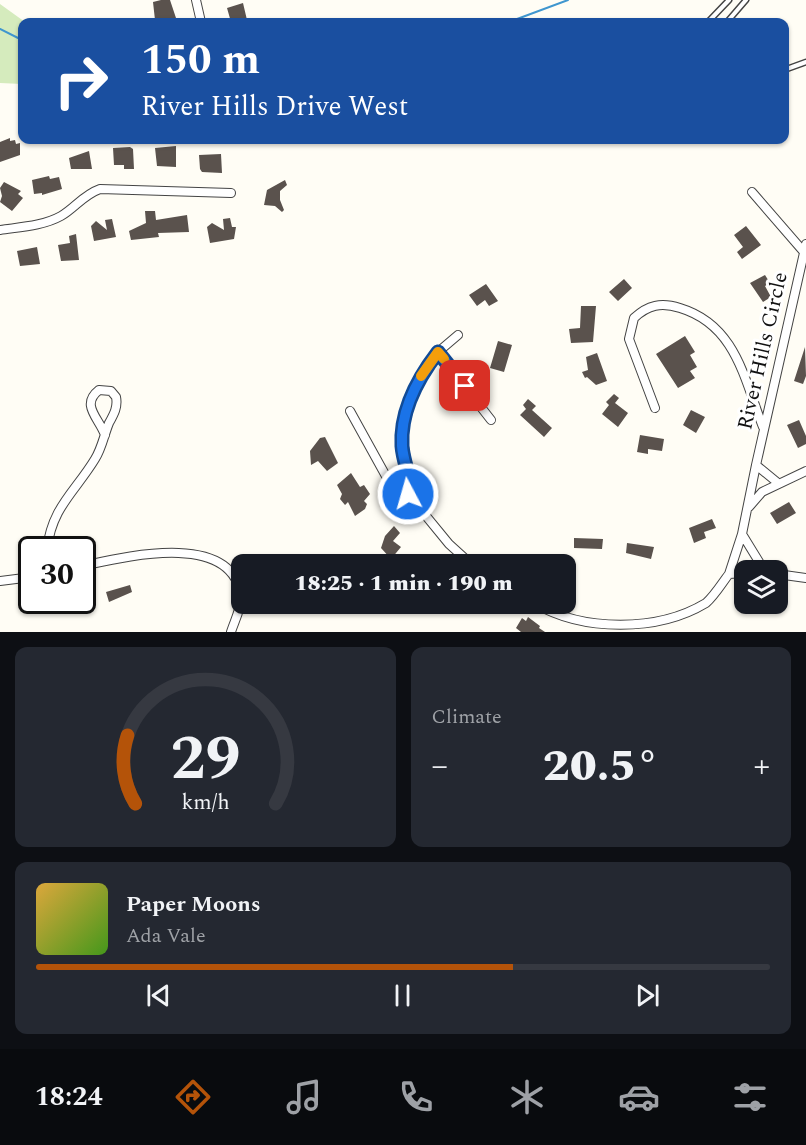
<!DOCTYPE html>
<meta charset="utf-8">
<style>
:root{--surface:#171b24;--page:#242831;--text:#f1f3f6;--muted:#9ea1a6;--line:#363941;--accent:#b45309}
body{margin:0;font-family:Spectral,serif;background:var(--page);color:var(--text);height:100vh;display:flex;flex-direction:column;font-size:22px;white-space:nowrap}
*{box-sizing:border-box;margin:0}
p{font-size:20px;color:var(--muted)}
.icon{flex:none;width:33px;height:33px;fill:none;stroke:currentColor;stroke-width:2;stroke-linecap:round;stroke-linejoin:round}
.map{position:relative;height:632px;overflow:hidden}
.side{display:flex;flex-direction:column;gap:15px;padding:15px;background:#0d0f14;flex:1}
.side>*{flex:none}
.guide{position:absolute;left:18px;top:18px;width:771px;height:126px;border-radius:12px;box-shadow:0 2px 4px #0004;background:#1a4fa0;color:#fff;overflow:hidden}
.controls{position:absolute;left:734px;top:560px;display:grid;gap:12px}
.controls a{display:grid;place-items:center;width:54px;height:54px;border-radius:12px;background:var(--surface);box-shadow:0 2px 4px #0004;font-size:30px}
.speed{position:absolute;left:18px;top:536px;display:flex;gap:12px;font-size:30px;font-weight:700;text-align:center}
.speed>*{display:grid;place-content:center;width:78px;height:78px;border-radius:50%;background:var(--surface);box-shadow:0 2px 4px #0004;line-height:1}
.speed .limit{border:3px solid #111;border-radius:9px;background:#fff;color:#111}
.pin{position:absolute;display:grid;place-items:center;width:51px;height:51px;color:#fff;margin:-26px;border-radius:12px;box-shadow:0 3px 9px #0006}
.me{position:absolute;width:66px;margin:-33px;rotate:354deg;stroke-linejoin:round;filter:drop-shadow(0 0 4px #0008)}
.turn{display:flex;align-items:center;gap:21px;height:126px;padding:0 24px;font-size:27px}
.turn .icon{width:78px;height:78px;stroke-width:2.5}
.turn b{display:block;font-size:42px;line-height:51px}
.big{font-size:45px;font-weight:800;line-height:1.1}
.side .card{flex:1;display:flex;flex-direction:column;justify-content:center;gap:9px;min-width:0;padding:0 21px;border-radius:12px;background:var(--page)}
.side .dial{align-items:center;gap:0}
.dial svg{height:156px;overflow:visible;fill:none;stroke:var(--line);stroke-width:7;stroke-linecap:round;text-anchor:middle}
.dial text{fill:var(--text);stroke:none}
.song{display:flex;align-items:center;gap:18px}
.cover{width:72px;height:72px;border-radius:9px;background:linear-gradient(135deg,hsl(40 70% 55%),hsl(100 70% 35%))}
.played{height:6px;border-radius:3px;background:linear-gradient(90deg,var(--accent) 65%,var(--line) 65%)}
.keys{display:flex;justify-content:space-around;direction:ltr}
.heat{display:flex;justify-content:space-between;align-items:center;font-size:33px;direction:ltr}
.side .tiles{flex:1;display:grid;gap:15px;grid-template-columns:1fr 1fr}
.card:last-child{grid-column:span 2}
.trip{position:absolute;left:231px;top:554px;width:345px;height:60px;border-radius:12px;background:var(--surface);box-shadow:0 2px 4px #0004;font-weight:800;line-height:60px;text-align:center}
.menu{display:flex;height:96px;justify-content:space-around;align-items:center;background:#090b0e;color:var(--muted)}
.menu .icon{width:42px;height:42px}
.menu .selected{color:var(--accent)}
.menu b{font-size:27px;color:var(--text)}
.map>svg:first-child{display:block}
.green{fill:#d5ebbd}
.lines{fill:none;stroke-linecap:round;stroke-linejoin:round}
.stream{stroke:#3f96cf;stroke-width:2}
.building{fill:#5a524d}
.service-casing{stroke:#444;stroke-width:7}
.minor-casing{stroke:#444;stroke-width:10}
.service{stroke:#fff;stroke-width:4}
.minor{stroke:#fff;stroke-width:8}
.route-casing{stroke:#114b97;stroke-width:15}
.route{stroke:#1a73e8;stroke-width:10}
.slow{stroke:#f59e0b;stroke-width:10}
.labels{text-anchor:middle;dominant-baseline:central;stroke-width:6;stroke-linejoin:round;paint-order:stroke}
.street-label{font-size:21px;fill:#111;stroke:#fff}
</style>
<div class="map">
<svg width="806" height="632" viewBox="0 0 806 632">
<rect width="100%" height="100%" fill="#fffdf5"/>
<path class="green" d="M0 4 25 22H22V84L0 83Z"/>
<g class="lines">
<path class="stream" d="M509 22 568 0
M0 29 22 40"/>
</g>
<path class="building" d="M161 0H170L176 18 159 22 158 19 155 20 153 2Z
M243 3 247 20 231 22 227 8Z
M10 138V141L15 140 16 144 20 143V155L0 162V142Z
M176 146V167L157 166 155 148Z
M130 147 133 149 134 169H124V165H114L113 148Z
M89 151 92 169H71L69 158Z
M221 154 222 173 202 172 200 169 199 155Z
M49 176 50 179 59 177 62 189 42 195V193L34 194 32 180Z
M285 180 287 185 280 191V200L284 210 282 212 275 206 264 205 267 190Z
M4 182 21 191 18 194 23 198 12 211 0 202 2 196 0 188Z
M145 211H155L156 220 187 215 189 232 158 233 159 237 131 240 129 231 146 223Z
M230 218 232 227H236L234 239 210 243 207 227 212 223 224 230 223 219Z
M112 219 116 237 94 241 91 226 96 221 107 230 105 220Z
M746 226 761 245 742 259 737 252 743 247 734 235Z
M76 234 79 260 61 261 58 245 70 243 69 236Z
M37 247 40 264 20 266 17 251Z
M765 275 770 283 765 286 771 297 763 302 750 283Z
M624 279 632 288 618 301 609 292Z
M486 284 498 301 489 306 485 300 477 306 469 295Z
M581 306H596L593 342 571 343 569 329 580 328Z
M685 336 695 352 690 355 697 367 690 371 695 378 678 388 656 354Z
M498 341 512 345 504 372 490 368Z
M805 347 806 376 803 384 794 381Z
M597 353 607 381 596 385 587 377 585 378 582 372 588 370 586 357Z
M614 394 619 398 615 403 628 413 618 427 602 414 609 405 606 402Z
M528 399 536 406 532 410 552 428 544 437 520 415 526 409 523 405Z
M691 410 705 417 696 433 683 425Z
M799 420 806 436V444L798 448 787 425Z
M640 435 664 439 662 451 648 449V454L637 452Z
M325 437 338 463 327 471 318 461 311 465 310 451 320 438Z
M351 473 360 487 364 485 370 494 364 501 367 504 365 509 355 516 348 502 345 505 340 499 342 494 337 485Z
M789 502 796 513 777 524 770 513Z
M712 519 716 528 704 532 706 538 694 543 689 528Z
M394 526 400 533 393 541 401 547 391 559 381 548 385 536Z
M574 538 603 539 602 549 574 548Z
M627 543 654 547 651 559 626 553Z
M130 585 132 592 109 602 106 592Z
M528 617 540 626 539 628 545 632H521L516 628 522 618 526 621Z"/>
<g class="lines">
<g class="service-casing">
<path id="service" d="M708 22 729 0
M727 22 746 0
M784 70 806 62"/>
</g>
<g class="minor-casing">
<path id="minor" d="M196 0 201 22
M752 192 803 251
M0 230C20 227 43 226 61 216 75 208 83 195 100 189L231 193
M438 352 491 420
M655 408 629 339 634 318C648 305 661 302 680 308 736 325 744 379 763 427
M350 411 392 487 399 493 408 494
M756 465 742 534 764 570
M778 483 756 465 806 244
M408 494 411 488 402 435 414 388 438 352 458 335
M408 494 449 544 471 564
M749 507 762 492 806 471
M47 549C52 507 75 492 95 459 102 448 104 435 109 423 114 414 118 407 116 397L111 391 99 390C80 405 99 418 105 435
M82 566C124 557 232 530 241 596 242 607 234 622 231 632
M729 574 742 534
M777 574 806 578
M0 581 32 577
M534 603C583 632 658 632 706 603 715 595 722 583 729 574L744 573"/>
</g>
<use href="#service" class="service"/>
<use href="#minor" class="minor"/>
</g>
<g class="lines">
<g class="route-casing">
<path id="route" d="M408 494 411 488C409 473 403 460 402 446 400 412 418 378 438 352L465 386"/>
</g>
<use href="#route" class="route"/>
<path class="slow" d="M421 376 438 352 444 359"/>
</g>
<g class="labels">
<g class="street-label">
<text transform="translate(763 351) rotate(-77)">River Hills Circle</text>
</g>
</g>
</svg>
<div class="controls">
<a><svg class="icon" aria-label="layers" viewBox="0 0 24 24"><path d="M12 4l9 5-9 5-9-5zM3 14l9 5 9-5"/></svg></a>
</div>
<div class="speed"><div class="limit">30</div></div>
<div class="pin" style="left:465px;top:386px;background:#d93025"><svg class="icon" aria-label="arrive" viewBox="0 0 24 24"><path d="M6 21V4h12l-3 4 3 4H6"/></svg></div>
<svg class="me" style="left:408px;top:494px" viewBox="-20 -20 40 40"><circle r="17" fill="#1a73e8" stroke="#fff" stroke-width="3"/><path d="M0-11L8 9 0 5-8 9z" fill="#fff"/></svg>
<div class="trip">18:25 · 1 min · 190 m</div>
<div class="guide">
<div class="turn"><svg class="icon" aria-label="right" viewBox="0 0 24 24"><path d="M7 20v-9h11M14 6l5 5-5 5"/></svg><div><b>150 m</b>River Hills Drive West</div></div>
</div>
</div>
<section class="side">
<div class="tiles">
<div class="card dial"><svg viewBox="0 0 100 80">
<path d="M14 69A42 42 0 1 1 86 69"/>
<path d="M14 69A42 42 0 0 1 10 34" stroke="#b45309"/>
<text x="50" y="56" font-size="32" font-weight="700">29</text>
<text x="50" y="72" font-size="11">km/h</text>
</svg></div>
<div class="card"><p>Climate</p>
<div class="heat"><a>−</a><b class="big">20.5°</b><a>+</a></div>
</div>
<div class="card">
<div class="song"><i class="cover"></i><div><b>Paper Moons</b><p>Ada Vale</p></div></div>
<div class="played"></div>
<div class="keys"><svg class="icon" aria-label="previous" viewBox="0 0 24 24"><path d="M18 5L8 12l10 7zM5 5v14"/></svg><svg class="icon" aria-label="pause" viewBox="0 0 24 24"><path d="M8 5v14M16 5v14"/></svg><svg class="icon" aria-label="next" viewBox="0 0 24 24"><path d="M6 5l10 7-10 7zM19 5v14"/></svg></div>
</div>
</div>
</section>
<nav class="menu">
<b>18:24</b>
<svg class="icon selected" aria-label="directions" viewBox="0 0 24 24"><path d="M12 3l9 9-9 9-9-9zM9 14v-3h6M13 9l2 2-2 2"/></svg>
<svg class="icon" aria-label="music" viewBox="0 0 24 24"><path d="M9 18V5l10-2v13"/><circle cx="6" cy="18" r="3"/><circle cx="16" cy="16" r="3"/></svg>
<svg class="icon" aria-label="phone" viewBox="0 0 24 24"><path d="M5 4h4l2 5-3 2q2 4 5 5l2-3 5 2v4C11 20 4 13 5 4z"/></svg>
<svg class="icon" aria-label="climate" viewBox="0 0 24 24"><path d="M12 3v18M4 7l16 10M4 17L20 7"/></svg>
<svg class="icon" aria-label="car" viewBox="0 0 24 24"><path d="M5 17H2v-5l4-1 3-4h7l3 4 3 1v5h-3M9 17h6M6 11h13"/><circle cx="7" cy="17" r="2"/><circle cx="17" cy="17" r="2"/></svg>
<svg class="icon" aria-label="filters" viewBox="0 0 24 24"><path d="M4 7h16M4 17h16"/><circle cx="9" cy="7" r="2"/><circle cx="15" cy="17" r="2"/></svg>
</nav>
